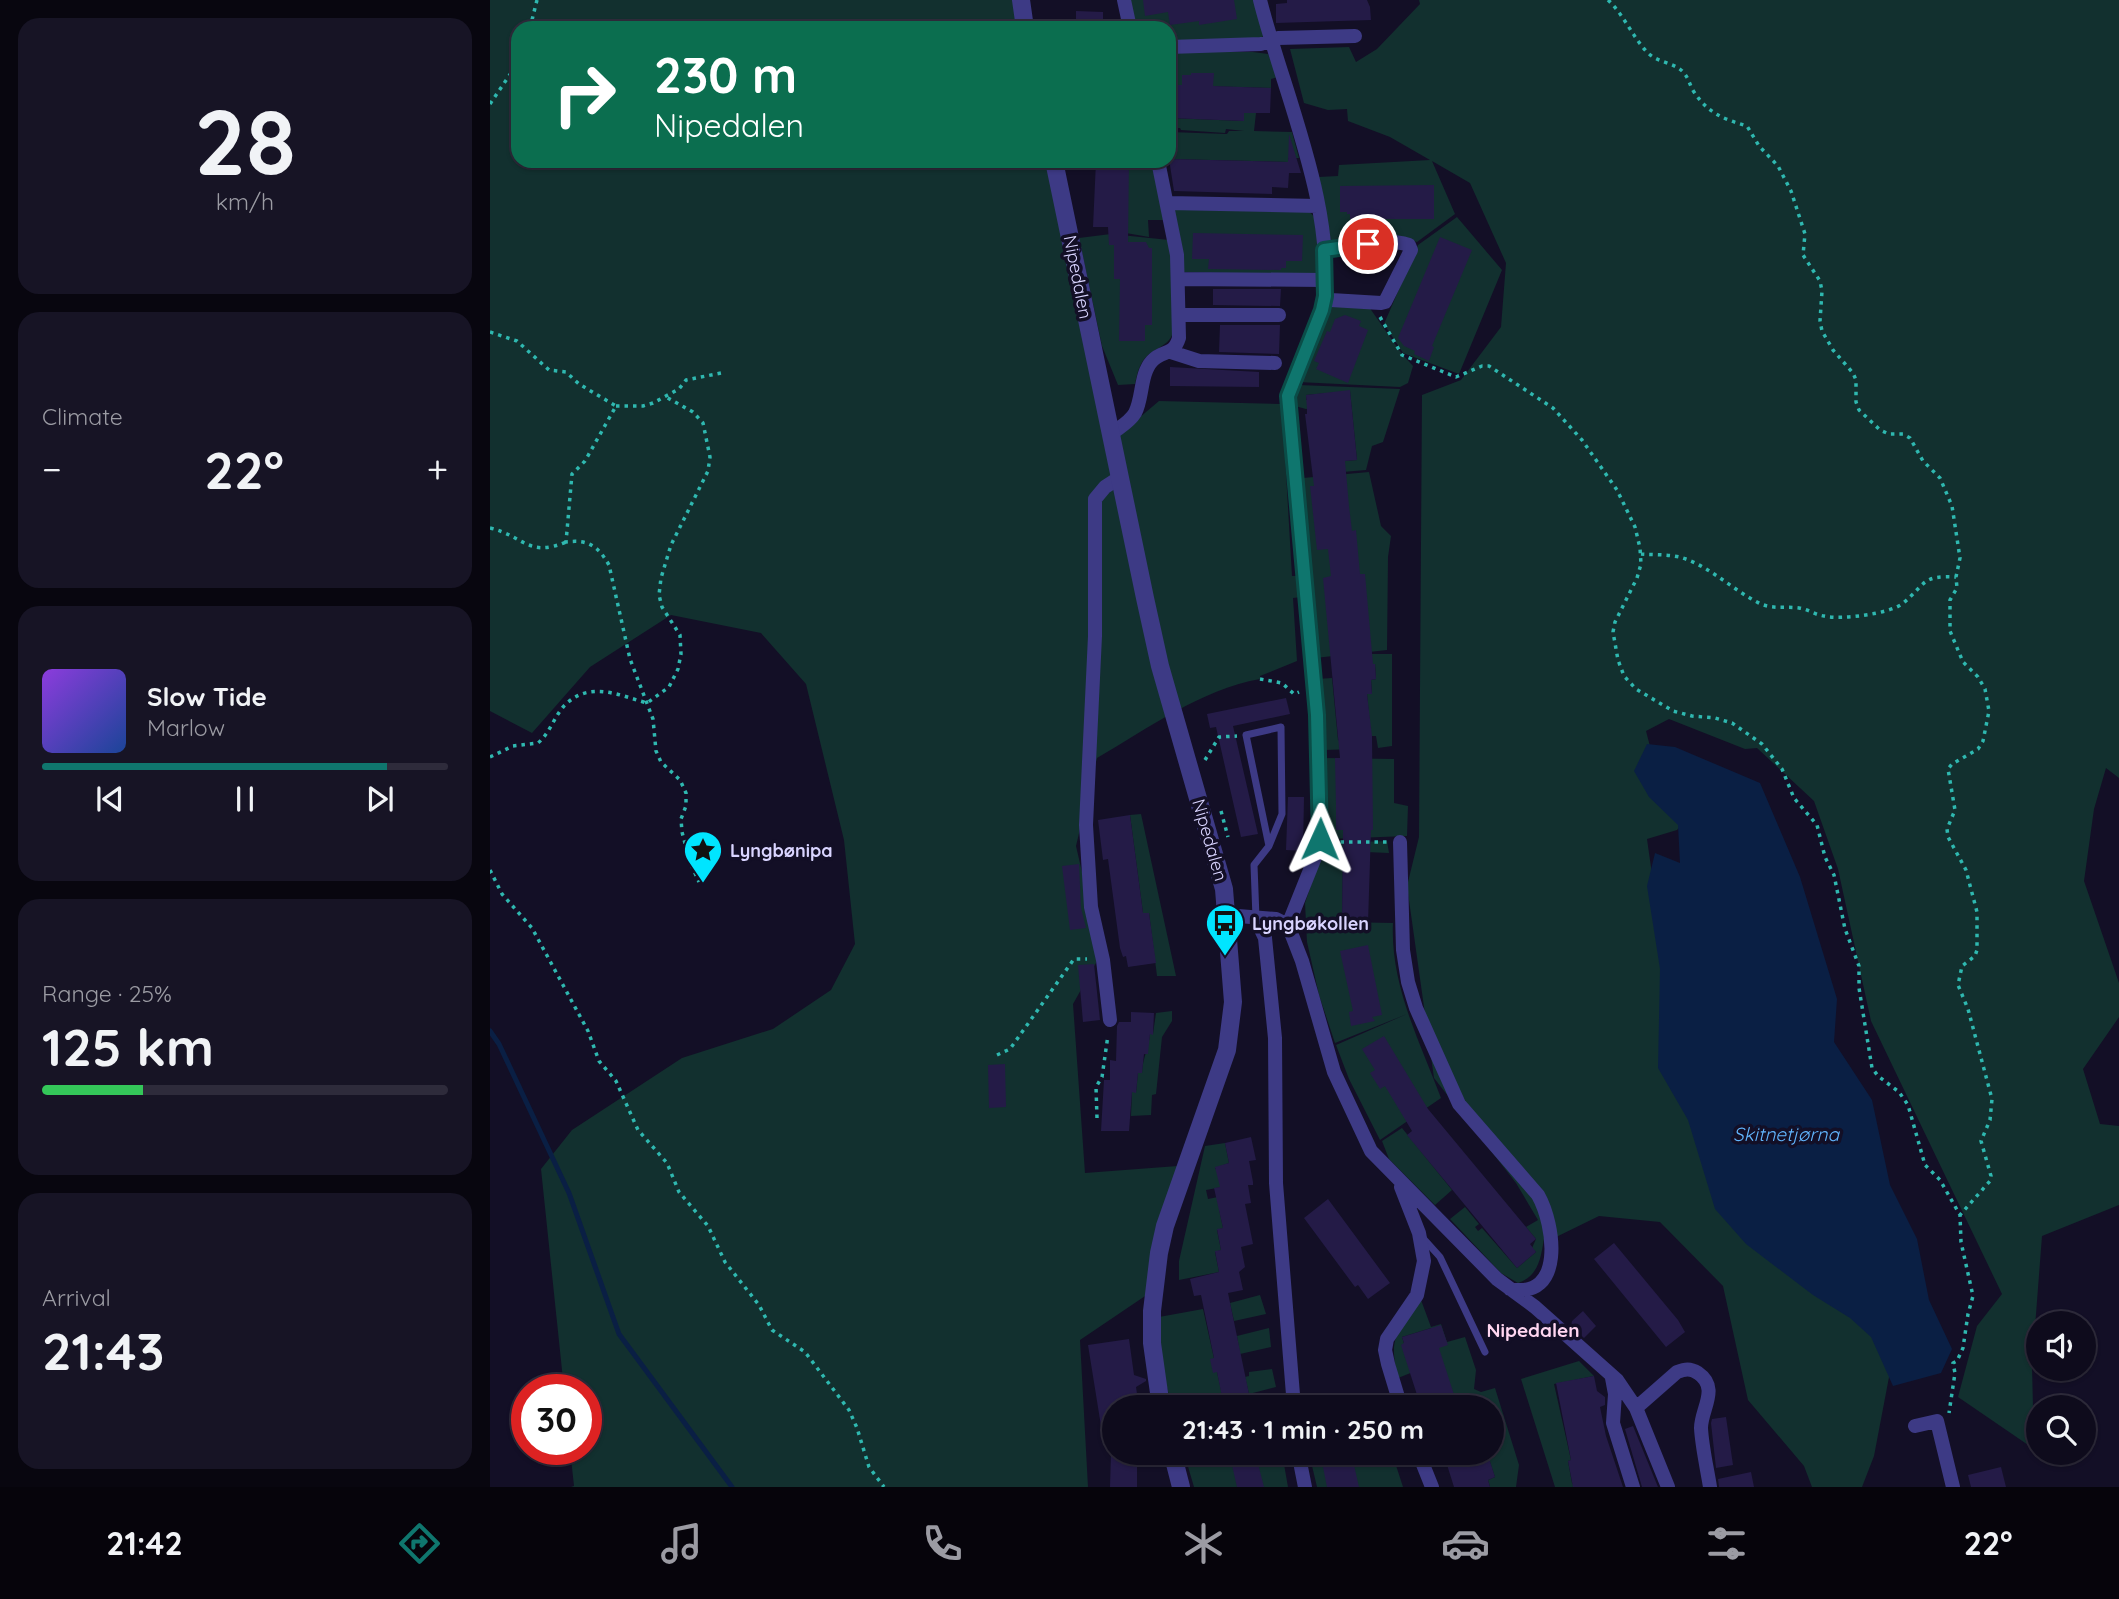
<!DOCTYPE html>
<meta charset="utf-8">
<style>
:root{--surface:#0e0b1c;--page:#171425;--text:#f1f3f6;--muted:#9b9ba3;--line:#2e2b3b;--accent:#0f766e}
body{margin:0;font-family:Quicksand,sans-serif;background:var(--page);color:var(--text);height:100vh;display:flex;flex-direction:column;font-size:26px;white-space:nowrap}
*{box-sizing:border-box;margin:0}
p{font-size:23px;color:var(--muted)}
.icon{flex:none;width:38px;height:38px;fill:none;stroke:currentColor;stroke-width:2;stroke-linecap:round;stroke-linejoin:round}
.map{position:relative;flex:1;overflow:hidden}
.side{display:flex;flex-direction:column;gap:18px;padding:18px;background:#08060f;width:490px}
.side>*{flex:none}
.guide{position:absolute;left:21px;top:21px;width:665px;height:147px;border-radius:21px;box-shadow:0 2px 5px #0004,0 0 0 2px var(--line);background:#0b6e4f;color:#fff;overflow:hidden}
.tools{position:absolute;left:1536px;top:1311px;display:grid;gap:14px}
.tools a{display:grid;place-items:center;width:70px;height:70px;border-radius:50%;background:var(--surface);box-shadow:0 2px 5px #0004,0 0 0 2px var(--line);font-size:35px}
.speed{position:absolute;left:21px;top:1374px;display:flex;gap:14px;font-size:35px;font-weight:700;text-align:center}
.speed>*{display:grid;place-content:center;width:91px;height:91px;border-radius:50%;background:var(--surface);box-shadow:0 2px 5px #0004,0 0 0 2px var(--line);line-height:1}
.speed .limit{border:10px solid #d22;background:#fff;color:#111}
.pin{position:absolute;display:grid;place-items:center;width:60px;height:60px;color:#fff;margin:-30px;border:4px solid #fff;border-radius:50%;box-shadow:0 2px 7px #0007}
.me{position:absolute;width:77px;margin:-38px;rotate:1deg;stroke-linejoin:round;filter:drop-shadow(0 0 5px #0008)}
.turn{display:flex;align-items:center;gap:24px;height:147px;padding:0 28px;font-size:32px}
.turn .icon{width:91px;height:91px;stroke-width:2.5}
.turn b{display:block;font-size:49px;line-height:60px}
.big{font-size:52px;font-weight:700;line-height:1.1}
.side .widget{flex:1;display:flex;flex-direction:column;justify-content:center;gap:10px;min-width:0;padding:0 24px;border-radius:21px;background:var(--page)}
.side .dial{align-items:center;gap:0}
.dial b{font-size:91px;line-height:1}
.song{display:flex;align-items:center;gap:21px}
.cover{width:84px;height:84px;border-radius:10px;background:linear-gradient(135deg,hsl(270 70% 55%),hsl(220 70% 35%))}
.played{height:7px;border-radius:4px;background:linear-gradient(90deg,var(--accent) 85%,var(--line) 85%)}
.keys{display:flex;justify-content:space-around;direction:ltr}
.heat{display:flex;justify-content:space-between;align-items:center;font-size:38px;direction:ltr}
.charge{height:10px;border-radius:5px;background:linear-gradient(90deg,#34c759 25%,var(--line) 0)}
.trip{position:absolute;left:612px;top:1395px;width:402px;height:70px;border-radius:35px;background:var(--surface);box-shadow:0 2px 5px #0004,0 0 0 2px var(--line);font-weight:700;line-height:70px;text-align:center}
.tabs{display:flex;height:112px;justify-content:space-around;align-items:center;background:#06040b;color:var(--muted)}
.tabs .icon{width:49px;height:49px}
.tabs .active{color:var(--accent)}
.tabs b{font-size:32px;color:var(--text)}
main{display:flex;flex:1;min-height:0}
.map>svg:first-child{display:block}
.green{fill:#12302f}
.water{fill:#0a1f44}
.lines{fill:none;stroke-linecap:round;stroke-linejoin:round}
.stream{stroke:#0a1f44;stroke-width:5}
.building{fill:#241b47}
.path{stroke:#2fb8b0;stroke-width:3.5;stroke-dasharray:3.5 5;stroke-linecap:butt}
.service{stroke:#3d3a85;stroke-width:7}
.minor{stroke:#3d3a85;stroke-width:14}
.tertiary{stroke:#3d3a85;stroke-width:18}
.route-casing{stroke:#0a4d48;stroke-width:18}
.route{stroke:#0f766e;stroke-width:12}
.labels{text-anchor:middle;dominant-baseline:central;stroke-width:7;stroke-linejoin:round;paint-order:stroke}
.street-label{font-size:18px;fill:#d9d4ff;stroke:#130f26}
.poi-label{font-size:18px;font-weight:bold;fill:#d9d4ff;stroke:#130f26;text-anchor:start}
.water-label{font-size:19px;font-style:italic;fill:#62b6ff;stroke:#130f26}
.neighbourhood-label{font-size:19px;font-weight:bold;fill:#ffd6f0;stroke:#130f26}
</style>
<main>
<section class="side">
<div class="widget dial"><b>28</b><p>km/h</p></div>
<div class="widget"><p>Climate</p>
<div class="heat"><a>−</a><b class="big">22°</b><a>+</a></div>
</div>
<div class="widget">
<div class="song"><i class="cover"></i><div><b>Slow Tide</b><p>Marlow</p></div></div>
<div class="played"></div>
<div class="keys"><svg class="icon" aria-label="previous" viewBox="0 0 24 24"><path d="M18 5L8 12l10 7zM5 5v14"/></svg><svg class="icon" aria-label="pause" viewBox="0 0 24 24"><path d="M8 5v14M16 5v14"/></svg><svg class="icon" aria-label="next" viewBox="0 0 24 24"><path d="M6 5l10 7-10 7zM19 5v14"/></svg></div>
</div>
<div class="widget"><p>Range · 25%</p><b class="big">125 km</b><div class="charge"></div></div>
<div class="widget"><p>Arrival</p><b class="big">21:43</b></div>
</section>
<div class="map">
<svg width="1629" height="1487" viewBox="0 0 1629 1487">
<rect width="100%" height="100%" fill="#130f26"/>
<path class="green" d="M0 0H538L537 28H28V161H556L623 440 669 401 792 404 802 576H809L811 597 803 598 807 661 770 676V679C710 690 659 728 607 758L586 846 611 954 583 1004 595 1173 701 1165 664 1290 590 1340 598 1487H81L84 1486 80 1449H96V1390L74 1389 51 1169 82 1130 192 1058 283 1029 341 990 365 944 354 840 316 684 271 633 181 615 100 667 42 733 0 711Z
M640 0H768L774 29 772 40 679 44V28H646Z
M929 0H1629V778L1616 768 1604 809 1594 881 1629 983V1017L1593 1069 1610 1124 1629 1126V1205L1552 1236 1542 1366 1544 1449 1468 1397 1487 1326 1512 1294 1381 1021 1348 869 1324 801 1267 748 1255 749 1179 719 1156 731 1169 781 1198 815 1187 830 1157 839 1175 966 1407 1335 1384 1456 1372 1487H1322L1314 1466 1258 1400 1233 1286 1170 1222 1109 1216 1060 1240 1055 1233C1051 1254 1051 1275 1028 1283L1011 1273 960 1219 975 1207 989 1224 985 1227 988 1231 992 1228 1027 1268 1046 1252 1042 1248 1046 1239 1036 1227 1048 1220 1026 1183 944 1078 917 886 929 837 932 395 971 380 1011 327 1016 263 980 183 942 161 965 214 927 242 918 240 839 245 829 177 848 176 849 165 940 160 900 137 858 121 857 109 838 110 814 103 800 49 859 47 866 62 887 49 930 4Z
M679 52H763L778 54 788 77 781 79V88L679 85Z
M754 113H766L764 131 802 132 809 158H798V162L679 159V132L737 134 739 131H754L736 129 735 133 691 130 690 128H679V118L753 121Z
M639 161H664L676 220H658L659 237 630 232Z
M688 208 818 210 827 220 829 270 826 275 690 272 683 212Z
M967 217 1012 270 969 374 913 353 894 324 928 245Z
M621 234 679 240 683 264 682 335C677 347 664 348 656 357 649 364 647 375 645 384L628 385 612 346 589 238Z
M841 307H879L912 354 923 366 918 383 910 387 808 382 837 309Z
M809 385 910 389 893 442 882 446 876 470 829 474 855 461 867 460 860 391 816 395V400H822L825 408 816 409 805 406 806 392Z
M879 472 891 526 901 536 898 557 897 650 825 658 811 497 813 478Z
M878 654H902V746L888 748 886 736H881L877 694 882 693 881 680 886 679 885 664 879 665Z
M842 678 848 740 865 749 834 750 827 679Z
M834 758 904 759V803L918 806 917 836 840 839Z
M651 814 686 976H667L659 913H653L640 815Z
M897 841 899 853 853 851 852 922 903 923C900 985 930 1042 951 1098L890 1140 859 1079 846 1045 917 1014 845 1043 829 995 817 942 815 903 833 850 841 843Z
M682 1011V1021L672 1037 666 1094 662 1095 661 1115 641 1116 642 1092H646L648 1073H652C652 1060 659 1047 660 1034H663L666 1013Z
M912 1128 962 1190 945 1205 899 1159 892 1141Z
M735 1143 739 1163 725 1168 737 1186 716 1190 718 1199 733 1196 735 1207 729 1209 733 1228 727 1230 731 1250 725 1252 729 1272 689 1280V1261L715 1146Z
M770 1295 776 1314 744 1321 740 1303Z
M931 1300 941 1327 951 1324 957 1342 975 1337 986 1370 984 1389 991 1392 1005 1388 1029 1465 1026 1487H1000L998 1480 1005 1477 1000 1462 989 1453 1003 1452V1407H975L972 1397 975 1396 974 1393 964 1396 941 1328 912 1337 923 1372 908 1378C898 1336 907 1333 931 1300Z
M713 1309 733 1399 727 1400 728 1407H682L673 1372 669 1317Z
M779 1328 781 1347 750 1354 747 1336Z
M1089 1361 1104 1376 1064 1384 1081 1460 1078 1461 1082 1483 1085 1487H1065L1031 1379Z
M782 1369 786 1387 759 1394 755 1377 759 1376V1372Z
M694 1453H739L741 1462 765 1457V1453H792L798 1487H704Z
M819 1453H902L913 1487H827Z"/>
<path class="water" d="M1157 744 1185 747 1270 783 1310 877 1347 999 1344 1042 1382 1100 1400 1185 1427 1239 1439 1300 1462 1349 1451 1373 1403 1386 1381 1337 1360 1318 1323 1295 1256 1244 1225 1209 1198 1120 1168 1068 1170 969 1157 886 1165 853 1190 863 1188 825 1159 797 1144 771Z"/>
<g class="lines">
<path class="stream" d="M0 1031 9 1044 79 1193 129 1334 242 1487"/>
</g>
<path class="building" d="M653 0H744L747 19 709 25V21L680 25 678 12 655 16Z
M797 0H877L880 7 881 20 786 23V4L797 3Z
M586 11 613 12V28H586Z
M701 73H724L723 86 781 88 780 113H754V121L679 118V85H692V75H701Z
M799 134 811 173H799L798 188 782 187V194L684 191 679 159 798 162Z
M606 161H639L638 242H656L659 248H662V325H655V341H629L630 279H624V245H619L618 227H603Z
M944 185V219H860V214H857V212H850V186Z
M703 233 813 235 812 261H796V268H791V270L718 269 719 259H702Z
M950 237 982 250 942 346 944 347 939 361 924 354 925 351 914 346 908 338Z
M723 289H791L790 306 723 305Z
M855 315 871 321 869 326 878 330 858 383 826 369 829 363 824 361 837 331 840 332 845 319Z
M730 325H790L789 354 729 352Z
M680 367 769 372V387L680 386Z
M860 390 867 460 855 461 859 506 862 531 866 530 870 574H875L883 664H885L886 679 881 680 882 694H877L882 736 883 830H881L878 923 852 922 853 830H846V805L845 758H850L833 578 841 576 838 549 827 550 820 486H824L815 414H817V409L816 395Z
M796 698 800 714 743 726 768 834 751 837 726 727 720 728 717 714Z
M798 797H814L813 851 796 850Z
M640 815 653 913H659L666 963 638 967 636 956 633 957 630 948 618 859 613 860 608 820Z
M589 864 591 908 596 928 580 930 572 866Z
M878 945 892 1015 882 1017 885 1021 861 1026 859 1012 863 1011 850 951Z
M604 964 610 1020 593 1022 588 965Z
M641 1012 664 1013 663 1035 660 1034 658 1054H654L652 1073H648L646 1093 642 1092 639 1131H611L614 1080H620V1060L626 1061 627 1026 629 1022H641Z
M894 1036 938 1109 1046 1239 1040 1244 1046 1252 1027 1268 917 1135 922 1131 895 1086 890 1089 880 1073 885 1070 872 1049Z
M515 1064 516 1107 499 1108 498 1065Z
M761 1137 766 1160 759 1161 763 1182V1185H758L761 1203 755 1204 763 1244 751 1247 755 1267 749 1272 753 1290 738 1293 759 1394H757V1398H753L755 1407H734L727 1372 723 1373 720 1359 724 1358 711 1295 704 1296 700 1279 729 1272 725 1251 731 1250 727 1229 733 1228 724 1188 730 1187 725 1167 739 1163 735 1143Z
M838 1199 900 1283 878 1299 868 1285 865 1287 814 1218Z
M1124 1243 1188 1320 1195 1332 1176 1347 1104 1259Z
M1093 1311 1106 1326 1094 1338 1081 1326 1082 1321Z
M951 1325 958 1345 949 1348 968 1407H935L933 1400 929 1401 911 1345 914 1343 912 1337Z
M639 1339 644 1375 656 1379V1381L646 1387 649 1407H625V1424L611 1426 598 1345Z
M1104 1376 1107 1391 1115 1397V1405L1110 1407 1116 1436 1133 1487H1083L1078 1461 1081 1460 1066 1383Z
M1236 1417 1243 1465 1226 1468 1221 1423 1222 1419Z
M1143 1426 1168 1487H1152L1135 1429Z
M621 1452H647V1487H620Z
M739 1452H765L774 1487H747Z
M830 1452H861L869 1487H837Z
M953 1452H997L1005 1477 998 1480 1000 1487H964Z
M1511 1467 1516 1487H1481L1478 1475Z
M1261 1472 1264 1487H1229L1228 1479Z"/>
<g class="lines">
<path class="path" d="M1118 0C1134 15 1142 36 1157 52 1167 63 1185 62 1194 73 1199 79 1200 86 1204 92 1218 113 1233 119 1257 126L1269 146 1288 166 1301 191 1315 234 1313 255 1330 281 1332 291 1330 321 1332 331 1343 350 1363 373 1366 380V402L1369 410 1390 430 1399 434H1413L1420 438 1433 461 1450 478 1462 506 1470 558 1466 577 1467 588 1460 600V631L1473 662 1488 677 1495 689 1499 711 1493 741 1488 749 1462 764 1458 769 1465 810 1457 829 1458 837 1476 870 1487 912V950L1485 956 1472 966 1468 985 1478 1009 1502 1099 1500 1120 1491 1141 1501 1176 1500 1181 1470 1215
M40 28 47 0
M0 104 23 70 28 56
M890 317 912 355 966 377 992 366H999L1063 408 1092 440 1127 490 1145 527 1150 548 1151 564 1147 578 1125 622 1123 632 1128 660 1134 676 1146 689 1183 711 1202 716 1225 718 1242 723 1272 744 1292 769 1304 798 1327 825 1335 857 1344 875 1355 929 1369 966V988L1382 1068 1388 1076 1409 1092 1418 1105 1435 1165 1450 1180 1470 1215 1471 1242 1483 1296 1478 1314 1473 1348 1467 1361 1463 1363 1465 1373 1459 1413
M0 332 27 341 59 370 76 372 89 384 126 406 95 461 82 474 76 542C98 539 108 546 119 565L140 659 163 719 166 751 171 762 190 780 196 793V806L191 819 192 832 200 862 209 882
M126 406H153L163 403 189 389 196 380 231 373
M0 528C34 536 38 558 76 542
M1151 554C1164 555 1180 554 1193 558 1220 567 1242 589 1267 602 1281 610 1294 606 1309 608 1318 609 1325 615 1334 616 1351 620 1398 614 1412 604 1436 585 1430 575 1466 577
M770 679 792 683 804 694 809 692
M0 757 23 746 48 743C60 733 64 717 74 706 99 680 128 695 157 703L179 687 188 669 191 654 190 635 172 607 169 595 171 578 181 545 218 471 220 457 213 423 203 412 176 397
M715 760 729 737 747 736
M731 811 738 837
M842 842H897
M0 870 12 894 42 928 98 1031 109 1061 126 1081 148 1130 177 1163 189 1192 218 1226 235 1262 269 1305 282 1330 315 1352 359 1410 367 1428 379 1467 394 1487
M507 1055 520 1049 584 959H597
M607 1118 606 1087 612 1077 618 1035"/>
<path class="service" d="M766 918 764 865 779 846 756 735 791 727 792 814 779 846
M932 1237 950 1257 995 1352"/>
<path class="minor" d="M634 0 640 28
M770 0C793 92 850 216 832 310L798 396 827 715 830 819 826 855 798 925
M679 47 771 44 788 38 865 36
M678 203 828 206
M834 250C860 245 893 237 919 245L921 250 895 302 891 303 841 300 835 296
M689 279 835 280
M689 315H789
M681 352 709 361 785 363
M620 435C628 428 639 423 645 413 653 398 650 374 662 361 673 349 683 357 689 338L687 255 668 161
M910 842 913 950 918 982 926 1008 969 1104 1048 1195C1065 1225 1075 1300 1020 1289
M736 915 786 919 798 925 812 961 844 1072 881 1151 1007 1279 1045 1307 1127 1380 1146 1408 1178 1487
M766 919 775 938 785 1038 786 1183 804 1407
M620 1020 613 960 601 907 596 825 605 636V499L615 487 629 478
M911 1187 929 1233 934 1261 927 1295 897 1339 895 1350 898 1364 911 1407
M1122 1378 1125 1394 1123 1423 1143 1487
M1146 1408 1187 1372C1195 1369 1200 1368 1208 1373 1230 1388 1211 1409 1211 1428 1212 1447 1217 1468 1220 1487
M1425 1426 1447 1421 1463 1487
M808 1452 815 1487
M928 1452 942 1487"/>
<path class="tertiary" d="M531 0 535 28
M564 161 655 598 670 666 734 889 743 1002 737 1050 675 1226 669 1253 662 1311V1343L671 1407
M682 1452 691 1487"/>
</g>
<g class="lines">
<g class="route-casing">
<path id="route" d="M830 839 827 715 798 396 832 310 835 296 834 250 878 244"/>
</g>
<use href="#route" class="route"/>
</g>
<defs>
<g id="sight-pin" transform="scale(2.0125)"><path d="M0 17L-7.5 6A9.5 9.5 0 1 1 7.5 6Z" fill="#00e5ff" stroke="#130f26"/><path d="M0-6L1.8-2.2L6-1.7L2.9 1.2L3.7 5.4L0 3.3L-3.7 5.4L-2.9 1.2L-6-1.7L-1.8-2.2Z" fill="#111"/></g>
<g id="bus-pin" transform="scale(2.0125)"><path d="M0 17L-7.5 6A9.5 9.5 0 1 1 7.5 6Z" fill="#00e5ff" stroke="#130f26"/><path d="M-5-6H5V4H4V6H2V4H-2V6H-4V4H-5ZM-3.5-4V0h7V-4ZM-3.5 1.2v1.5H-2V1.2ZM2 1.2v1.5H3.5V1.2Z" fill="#111"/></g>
</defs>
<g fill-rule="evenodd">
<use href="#sight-pin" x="213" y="850"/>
<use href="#bus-pin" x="735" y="923"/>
</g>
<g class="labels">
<g class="street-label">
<text transform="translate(588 277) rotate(79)">Nipedalen</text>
<text transform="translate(720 840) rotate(74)">Nipedalen</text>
</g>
<g class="poi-label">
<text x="240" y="850">Lyngbønipa</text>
<text x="762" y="923">Lyngbøkollen</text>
</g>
<g class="water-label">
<text x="1296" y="1134">Skitnetjørna</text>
</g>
<g class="neighbourhood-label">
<text x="1043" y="1330">Nipedalen</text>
</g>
</g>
</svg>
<div class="tools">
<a><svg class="icon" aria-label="sound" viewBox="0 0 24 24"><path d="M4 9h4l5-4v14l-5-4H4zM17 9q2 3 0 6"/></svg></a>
<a><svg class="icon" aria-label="search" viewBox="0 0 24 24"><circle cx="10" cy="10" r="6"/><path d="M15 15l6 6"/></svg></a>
</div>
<div class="speed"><div class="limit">30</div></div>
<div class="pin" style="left:878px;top:244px;background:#d93025"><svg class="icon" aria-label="arrive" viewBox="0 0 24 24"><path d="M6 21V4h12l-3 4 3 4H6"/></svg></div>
<svg class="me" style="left:830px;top:839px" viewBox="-20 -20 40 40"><path d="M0-17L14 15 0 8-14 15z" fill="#0f766e" stroke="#fff" stroke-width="4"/></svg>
<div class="trip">21:43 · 1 min · 250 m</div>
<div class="guide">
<div class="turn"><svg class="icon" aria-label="right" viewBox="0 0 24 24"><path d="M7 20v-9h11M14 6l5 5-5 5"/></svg><div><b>230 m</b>Nipedalen</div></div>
</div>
</div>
</main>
<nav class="tabs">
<b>21:42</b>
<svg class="icon active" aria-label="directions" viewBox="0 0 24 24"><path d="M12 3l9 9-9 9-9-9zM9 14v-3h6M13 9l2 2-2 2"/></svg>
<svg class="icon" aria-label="music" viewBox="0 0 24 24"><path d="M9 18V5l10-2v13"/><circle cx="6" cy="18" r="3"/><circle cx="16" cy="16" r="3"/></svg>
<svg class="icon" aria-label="phone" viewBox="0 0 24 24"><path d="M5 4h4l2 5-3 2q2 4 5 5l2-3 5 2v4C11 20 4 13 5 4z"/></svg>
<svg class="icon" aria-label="climate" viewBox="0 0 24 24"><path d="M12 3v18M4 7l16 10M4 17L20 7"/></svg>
<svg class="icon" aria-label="car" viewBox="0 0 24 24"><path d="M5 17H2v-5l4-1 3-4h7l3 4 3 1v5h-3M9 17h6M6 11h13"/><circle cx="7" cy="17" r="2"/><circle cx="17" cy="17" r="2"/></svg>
<svg class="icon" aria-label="filters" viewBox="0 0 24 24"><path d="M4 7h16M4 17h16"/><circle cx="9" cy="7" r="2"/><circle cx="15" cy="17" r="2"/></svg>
<b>22°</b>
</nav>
